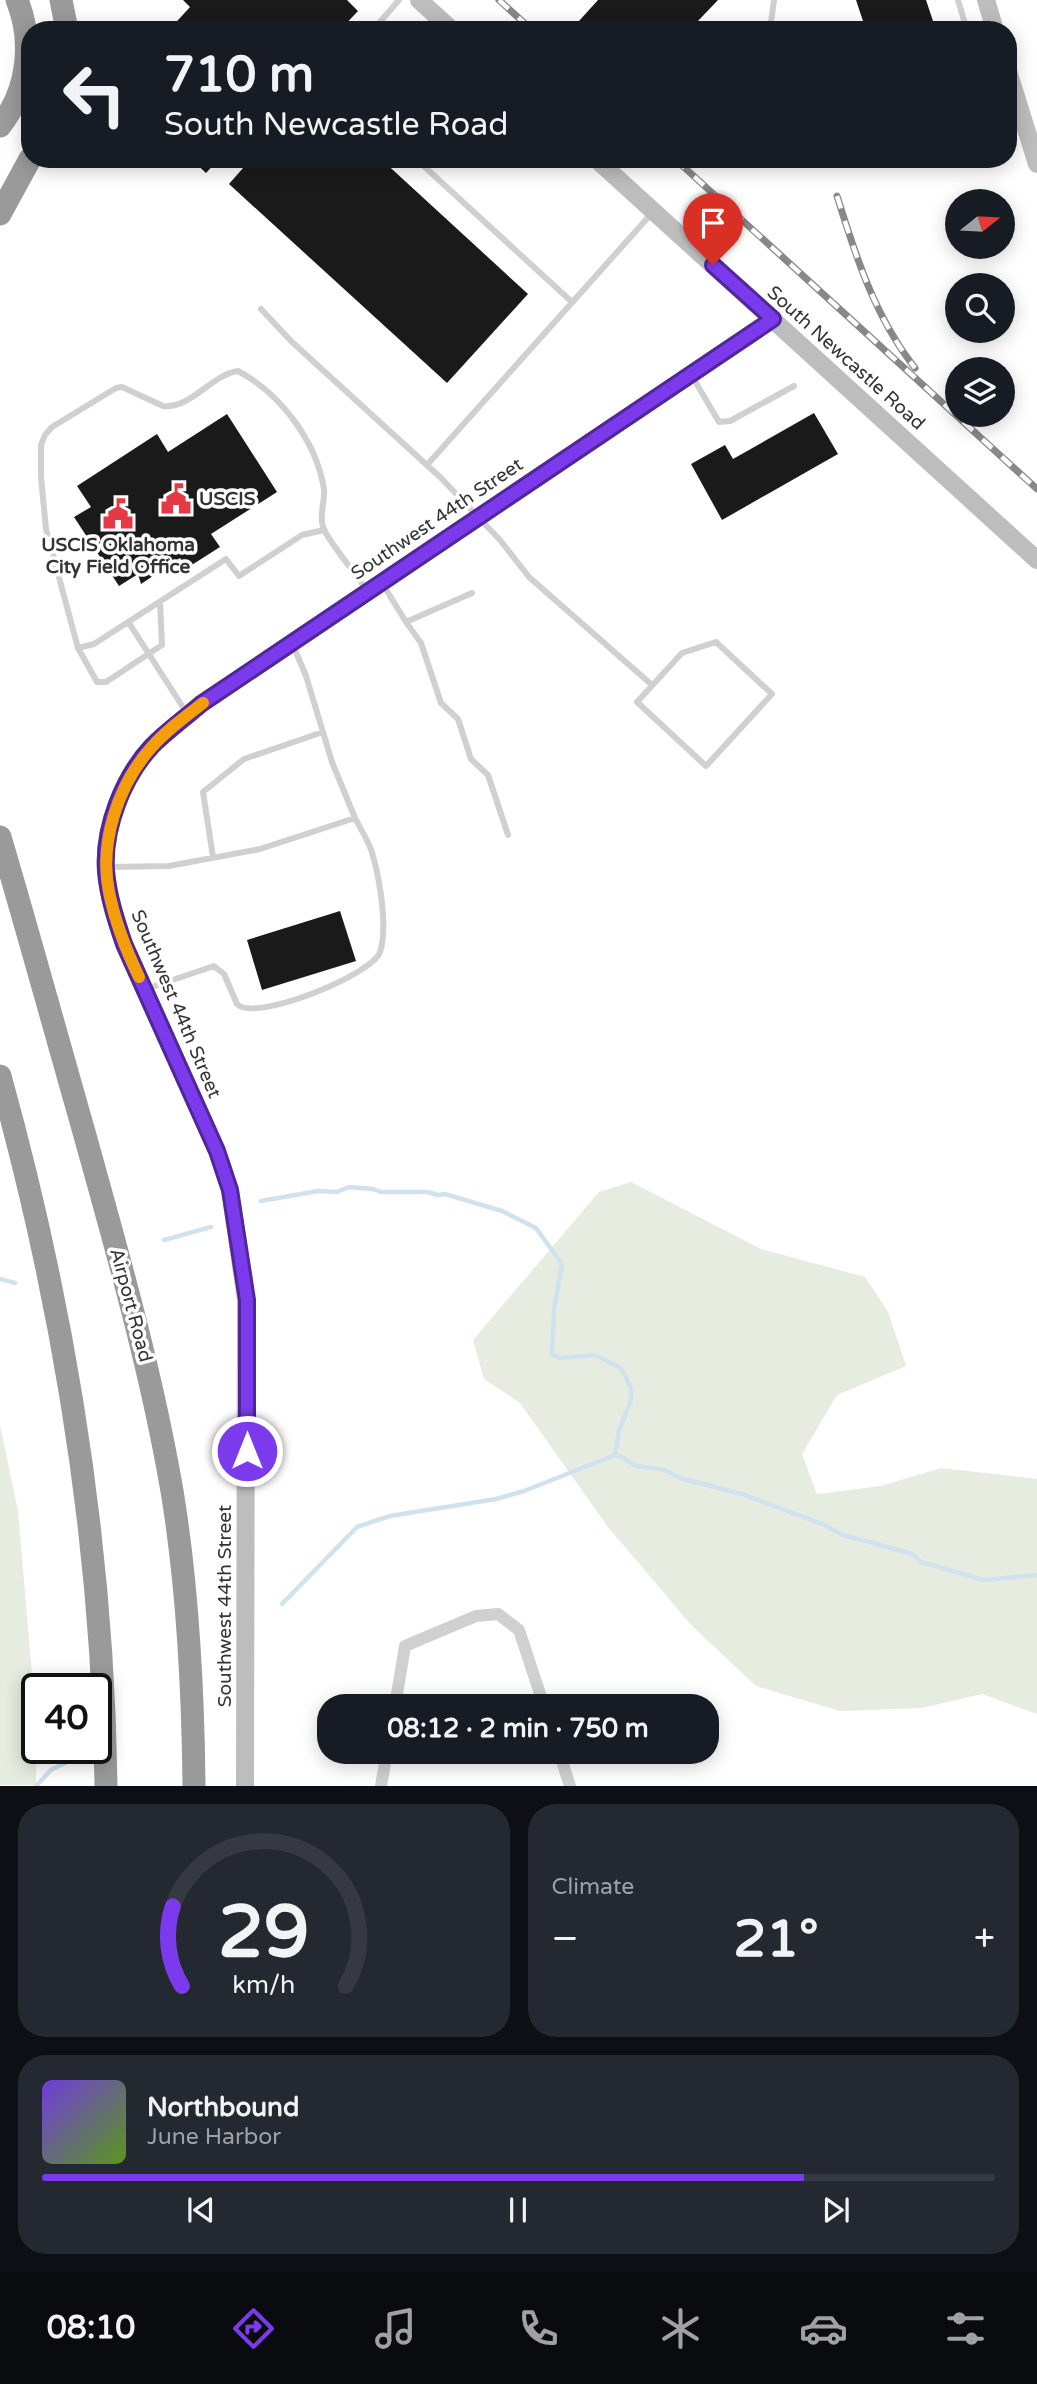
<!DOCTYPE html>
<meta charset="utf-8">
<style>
:root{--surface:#171b24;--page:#242831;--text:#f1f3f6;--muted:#9ea1a6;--line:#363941;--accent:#7c3aed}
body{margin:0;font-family:"Varela Round",sans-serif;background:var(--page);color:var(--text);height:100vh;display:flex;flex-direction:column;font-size:26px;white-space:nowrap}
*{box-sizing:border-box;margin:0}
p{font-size:23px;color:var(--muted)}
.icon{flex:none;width:38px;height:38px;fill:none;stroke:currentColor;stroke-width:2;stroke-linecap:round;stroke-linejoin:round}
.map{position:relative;height:1786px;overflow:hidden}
.side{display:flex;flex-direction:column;gap:18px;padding:18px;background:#0d0f14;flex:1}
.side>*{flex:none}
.banner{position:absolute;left:21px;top:21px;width:996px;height:147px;border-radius:28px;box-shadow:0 4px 18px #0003;background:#171b24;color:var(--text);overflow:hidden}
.needle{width:46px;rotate:72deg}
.controls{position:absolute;left:945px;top:189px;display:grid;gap:14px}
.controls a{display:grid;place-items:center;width:70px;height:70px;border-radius:50%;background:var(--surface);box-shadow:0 4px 18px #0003;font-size:35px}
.speed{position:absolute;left:21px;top:1673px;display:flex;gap:14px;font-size:35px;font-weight:700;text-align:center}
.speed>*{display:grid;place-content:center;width:91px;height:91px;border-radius:50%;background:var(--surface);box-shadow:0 4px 18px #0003;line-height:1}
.speed .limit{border:4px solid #111;border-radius:10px;background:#fff;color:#111}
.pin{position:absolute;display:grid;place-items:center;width:60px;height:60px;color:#fff;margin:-72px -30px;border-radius:50% 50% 50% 0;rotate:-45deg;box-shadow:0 0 7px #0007}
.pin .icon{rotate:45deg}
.me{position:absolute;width:77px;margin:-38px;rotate:0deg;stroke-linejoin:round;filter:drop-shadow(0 0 5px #0008)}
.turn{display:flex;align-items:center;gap:24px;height:147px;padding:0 28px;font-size:32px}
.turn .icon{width:91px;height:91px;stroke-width:2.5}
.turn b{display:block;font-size:49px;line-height:60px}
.big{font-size:52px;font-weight:700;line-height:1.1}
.side .card{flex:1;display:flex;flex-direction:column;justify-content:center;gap:10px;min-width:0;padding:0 24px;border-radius:28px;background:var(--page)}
.side .dial{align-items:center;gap:0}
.dial svg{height:182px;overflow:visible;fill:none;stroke:var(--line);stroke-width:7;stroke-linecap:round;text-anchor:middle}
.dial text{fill:var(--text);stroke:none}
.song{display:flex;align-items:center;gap:21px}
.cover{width:84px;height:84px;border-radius:10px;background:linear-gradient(135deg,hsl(260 70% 55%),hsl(90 70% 35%))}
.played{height:7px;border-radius:4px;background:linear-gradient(90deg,var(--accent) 80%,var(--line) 80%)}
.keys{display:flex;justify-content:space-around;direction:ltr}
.heat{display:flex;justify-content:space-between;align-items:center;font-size:38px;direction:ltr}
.side .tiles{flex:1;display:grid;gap:18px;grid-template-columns:1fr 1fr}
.card:last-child{grid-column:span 2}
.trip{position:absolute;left:317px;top:1694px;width:402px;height:70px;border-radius:28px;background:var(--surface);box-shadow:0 4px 18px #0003;font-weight:700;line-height:70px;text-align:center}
.dock{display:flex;height:112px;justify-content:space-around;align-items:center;background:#090b0e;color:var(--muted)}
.dock .icon{width:49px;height:49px}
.dock .active{color:var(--accent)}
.dock b{font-size:32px;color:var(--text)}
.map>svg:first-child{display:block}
.green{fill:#e6ecdf}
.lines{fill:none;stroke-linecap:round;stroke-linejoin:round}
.stream{stroke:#cfe2ee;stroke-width:4.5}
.building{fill:#1a1a1a}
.lane{stroke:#d0d0d0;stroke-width:6}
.street{stroke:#d0d0d0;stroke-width:12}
.secondary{stroke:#bdbdbd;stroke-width:18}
.highway{stroke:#9a9a9a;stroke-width:23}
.rail-casing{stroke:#888;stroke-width:7}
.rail{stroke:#fff;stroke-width:4.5;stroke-dasharray:13;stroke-linecap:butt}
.route-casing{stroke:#51269a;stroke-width:18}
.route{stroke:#7c3aed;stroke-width:12}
.slow{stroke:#f59e0b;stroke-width:12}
.labels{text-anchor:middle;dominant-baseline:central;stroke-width:7;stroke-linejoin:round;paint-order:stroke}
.street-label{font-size:19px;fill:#333;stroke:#fff}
.poi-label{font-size:19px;font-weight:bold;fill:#333;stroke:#fff;text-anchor:start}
</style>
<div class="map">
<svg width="1037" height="1786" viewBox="0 0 1037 1786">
<rect width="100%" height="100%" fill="#fff"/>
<path class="green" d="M631 1182 761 1249 865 1277 888 1312 906 1366 837 1395 802 1454 817 1494 881 1486 941 1468 1037 1479V1714L982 1694 922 1708 840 1711 756 1686 692 1626 608 1527 520 1403 484 1379 473 1340 599 1192Z
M0 1425 18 1511 37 1733 36 1785H0Z"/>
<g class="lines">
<path class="stream" d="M261 1201 318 1191 337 1192 349 1187 373 1189 381 1192H428L438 1195 445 1194 502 1211 536 1228 562 1264 554 1310 552 1354 559 1358 595 1355 621 1368 626 1377 631 1389V1400L619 1431 615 1455
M164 1240 211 1227
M0 1279 15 1283
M282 1604 357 1527 390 1516 496 1499 524 1491 615 1455 622 1457 636 1466 665 1470 680 1478 745 1495 825 1525 840 1534 913 1554 921 1562 984 1580 1037 1575
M36 1786 51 1770 65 1763"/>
</g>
<path class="building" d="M183 0H347L358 11 340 30H169L190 7Z
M598 0H718L697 22 705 30H588L579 21Z
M856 0H926L936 30H866Z
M191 159H219L206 173Z
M251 159H381L528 294 447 383 229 184Z
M814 413 838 454 722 520 691 464 725 445 733 459Z
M227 414 277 492 211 534 220 547 187 568 180 558 141 584 138 574 119 586 74 517 91 507 77 486 157 434 168 452Z
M340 911 356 961 262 990 247 940Z"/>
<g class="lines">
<path class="lane" d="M958 0 966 27 973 30
M373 30 399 0
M770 30 774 0
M416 159 572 302
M261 309 291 341 441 478 500 540 529 577 652 685
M692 376 719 422 730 421 794 386
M427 465 652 213
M382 583 406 622 472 593
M160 602 162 645 106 682H97L78 648 46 529 41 477V445L45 435 52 427 116 388 122 387 163 406C191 409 211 375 238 371 281 394 316 441 324 489 325 502 319 515 323 527 327 540 357 575 366 589
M406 622 421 643 441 703 458 719 471 759 488 775 508 835
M129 623 186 712
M716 642 772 694 706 766 637 702 682 653Z
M78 648 94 644 226 559 239 576 302 535 324 530
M213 857 203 792 244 759 323 732
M108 867 169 866 260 849 355 818 332 762 306 676 293 645
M146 989 214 966 224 974 237 1004C254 1023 372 975 380 952 388 928 380 881 373 856 370 843 361 830 355 818"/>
<path class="street" d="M395 1706 405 1646 476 1616 498 1614 519 1630 544 1706
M559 1752 570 1786
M381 1786 387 1752"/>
<path class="secondary" d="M419 0 452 30
M986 0 995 30
M1008 71 1037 164
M596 159 1037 560
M245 1786 246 1300 230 1190 217 1151 124 944C116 920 108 896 106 871 103 828 123 777 152 746 167 731 185 718 201 704L773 319"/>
<path class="highway" d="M61 0 67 30
M0 126C28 91 34 42 17 0
M0 214 30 159
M0 837C29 935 56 1034 84 1132 117 1251 151 1369 172 1491 188 1588 193 1687 194 1786
M0 1076C64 1307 103 1545 106 1786"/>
<g class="rail-casing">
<path id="rail" d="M499 0 532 30
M675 159 1037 489
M837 196C856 257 875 317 915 368"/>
</g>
<use href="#rail" class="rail"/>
</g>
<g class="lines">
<g class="route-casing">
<path id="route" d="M247 1451V1300L230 1190 217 1151 124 944C116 920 108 896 106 871 103 828 123 777 152 746 167 731 185 718 201 704L773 319 713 265"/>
</g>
<use href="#route" class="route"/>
<path class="slow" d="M139 977C126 950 115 922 109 892 99 843 118 785 151 748 165 731 186 716 203 703"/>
</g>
<defs>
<g id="civic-bare" transform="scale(2.415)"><path d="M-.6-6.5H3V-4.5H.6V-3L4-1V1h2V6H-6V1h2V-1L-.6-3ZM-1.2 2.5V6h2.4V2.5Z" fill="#e63946" stroke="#fff" stroke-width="2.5" paint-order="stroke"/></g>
</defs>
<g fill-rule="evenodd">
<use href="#civic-bare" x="176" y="499"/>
<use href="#civic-bare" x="118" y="514"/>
</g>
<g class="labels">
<g class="street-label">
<text transform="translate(846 358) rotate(42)">South Newcastle Road</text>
<text transform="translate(437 519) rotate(-34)">Southwest 44th Street</text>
<text transform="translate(176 1004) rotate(67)">Southwest 44th Street</text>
<text transform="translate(131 1305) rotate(75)">Airport Road</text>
<text transform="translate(225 1606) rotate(-90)">Southwest 44th Street</text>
</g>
<g class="poi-label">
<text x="199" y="499">USCIS</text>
<text x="118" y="545" text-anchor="middle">USCIS Oklahoma<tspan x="118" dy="22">City Field Office</tspan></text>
</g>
</g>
</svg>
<div class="controls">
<a><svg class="needle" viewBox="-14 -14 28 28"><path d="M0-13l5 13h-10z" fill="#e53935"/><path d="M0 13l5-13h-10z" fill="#9ea1a6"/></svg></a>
<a><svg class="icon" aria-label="search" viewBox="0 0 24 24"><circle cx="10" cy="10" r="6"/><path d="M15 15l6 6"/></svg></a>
<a><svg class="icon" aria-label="layers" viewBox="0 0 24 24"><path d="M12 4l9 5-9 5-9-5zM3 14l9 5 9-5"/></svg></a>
</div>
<div class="speed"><div class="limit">40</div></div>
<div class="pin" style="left:713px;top:265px;background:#d93025"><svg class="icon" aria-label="arrive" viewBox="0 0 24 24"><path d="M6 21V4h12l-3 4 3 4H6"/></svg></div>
<svg class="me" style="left:247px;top:1451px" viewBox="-20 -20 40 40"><circle r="17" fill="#7c3aed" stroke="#fff" stroke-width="3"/><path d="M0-11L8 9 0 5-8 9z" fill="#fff"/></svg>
<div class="trip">08:12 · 2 min · 750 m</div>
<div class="banner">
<div class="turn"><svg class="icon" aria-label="left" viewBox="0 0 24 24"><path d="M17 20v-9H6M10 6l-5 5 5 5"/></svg><div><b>710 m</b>South Newcastle Road</div></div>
</div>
</div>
<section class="side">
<div class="tiles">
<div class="card dial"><svg viewBox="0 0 100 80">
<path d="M14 69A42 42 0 1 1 86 69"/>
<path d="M14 69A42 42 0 0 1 10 34" stroke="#7c3aed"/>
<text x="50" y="56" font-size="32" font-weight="700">29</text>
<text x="50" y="72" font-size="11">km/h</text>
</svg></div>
<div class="card"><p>Climate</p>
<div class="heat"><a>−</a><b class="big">21°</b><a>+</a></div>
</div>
<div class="card">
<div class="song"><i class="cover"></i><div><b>Northbound</b><p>June Harbor</p></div></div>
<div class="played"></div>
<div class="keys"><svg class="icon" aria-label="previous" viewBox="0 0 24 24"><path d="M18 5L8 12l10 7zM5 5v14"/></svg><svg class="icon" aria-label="pause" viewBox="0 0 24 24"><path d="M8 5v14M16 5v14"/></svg><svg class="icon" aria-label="next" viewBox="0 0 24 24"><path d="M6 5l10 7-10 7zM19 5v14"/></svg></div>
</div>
</div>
</section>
<nav class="dock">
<b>08:10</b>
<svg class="icon active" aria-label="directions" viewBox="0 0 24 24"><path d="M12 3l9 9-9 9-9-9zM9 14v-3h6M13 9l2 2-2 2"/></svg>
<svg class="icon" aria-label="music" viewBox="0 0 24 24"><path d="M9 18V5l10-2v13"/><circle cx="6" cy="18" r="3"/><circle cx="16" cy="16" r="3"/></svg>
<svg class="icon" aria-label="phone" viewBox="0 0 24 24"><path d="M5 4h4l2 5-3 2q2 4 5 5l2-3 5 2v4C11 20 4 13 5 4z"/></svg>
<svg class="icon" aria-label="climate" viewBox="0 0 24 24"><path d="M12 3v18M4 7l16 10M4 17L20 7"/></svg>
<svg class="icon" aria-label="car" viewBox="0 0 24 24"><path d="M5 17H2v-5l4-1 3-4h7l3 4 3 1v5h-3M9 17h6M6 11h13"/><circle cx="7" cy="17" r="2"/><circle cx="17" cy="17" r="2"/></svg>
<svg class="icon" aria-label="filters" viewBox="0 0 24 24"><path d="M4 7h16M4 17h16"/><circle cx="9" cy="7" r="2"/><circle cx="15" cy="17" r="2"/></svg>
</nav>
